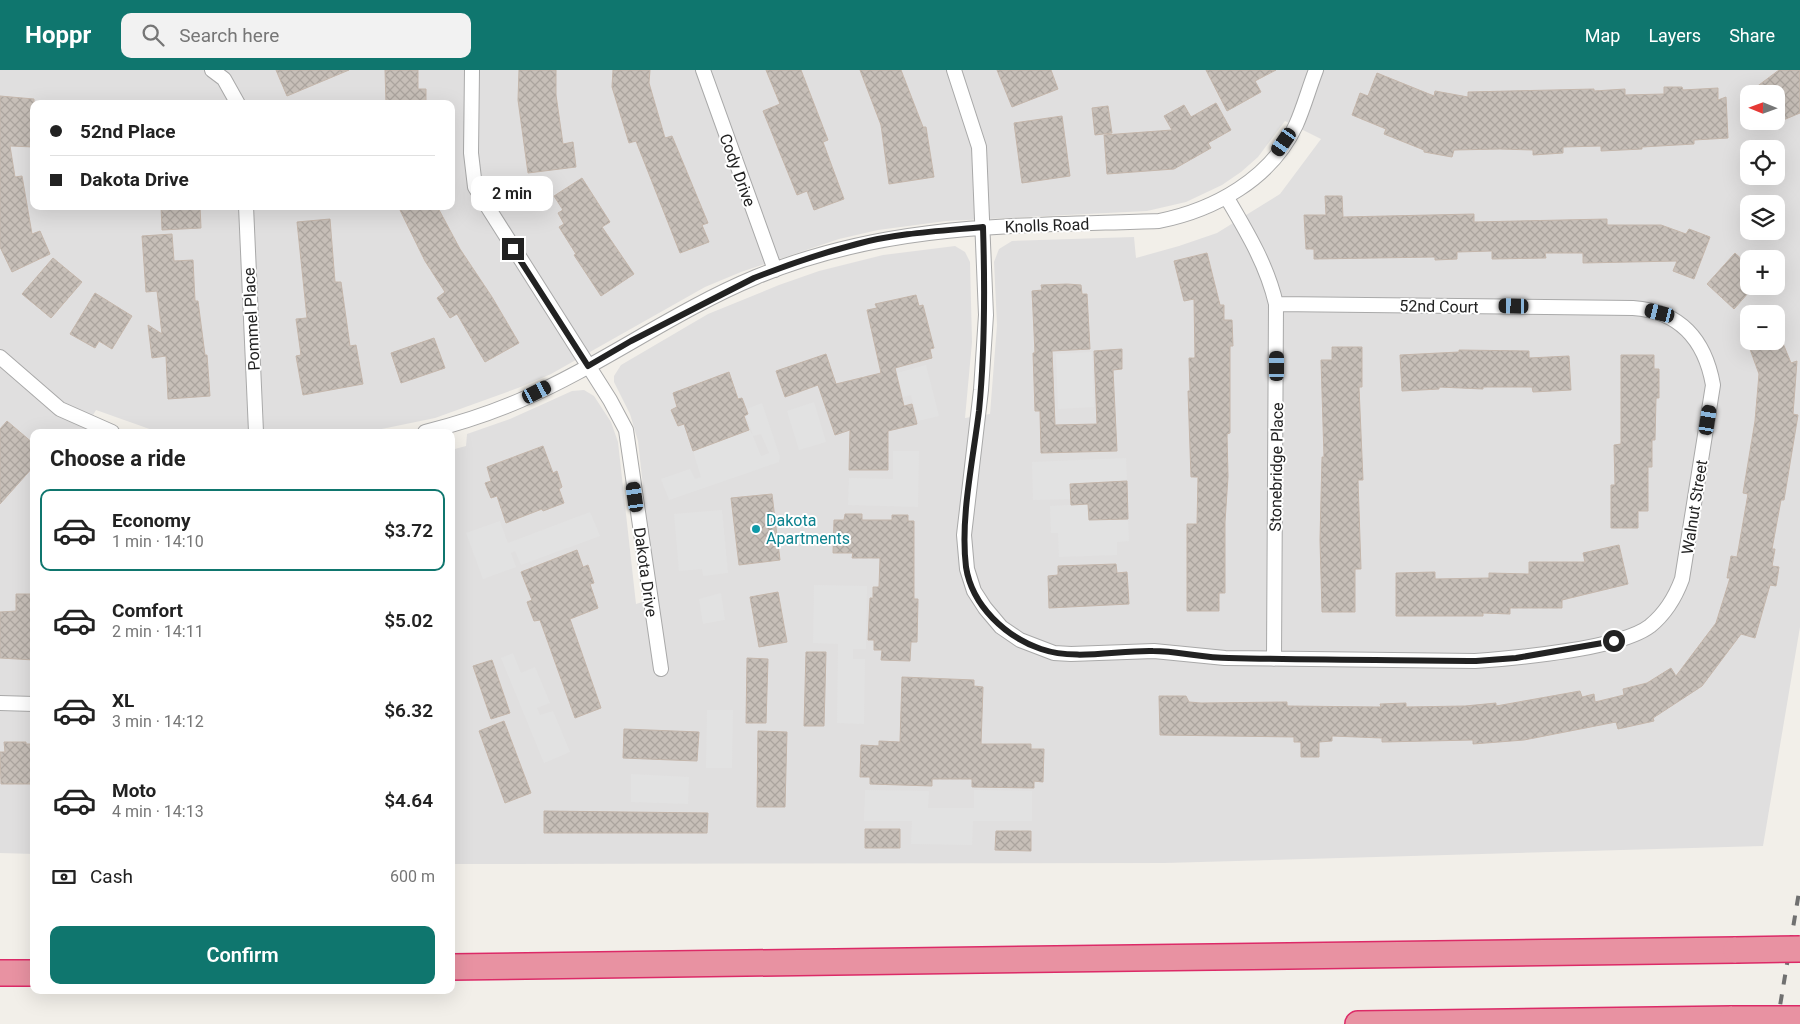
<!DOCTYPE html>
<html lang="en">
<head>
<meta charset="utf-8">
<style>
	:root { --surface:#fff; --page:#f2f2f2; --text:#222; --muted:#767676; --line:#e0e0e0; --accent:#0f766e }
	body { margin:0; font-family:Roboto,sans-serif; background:var(--page); color:var(--text); height:100vh; display:flex; flex-direction:column; font-size:19px; white-space:nowrap }
	* { box-sizing:border-box; margin:0 }
	p { font-size:16px; color:var(--muted) }
	.icon { flex:none; width:28px; height:28px; fill:none; stroke:currentColor; stroke-width:2; stroke-linecap:round; stroke-linejoin:round }
	.map { position:relative; flex:1; overflow:hidden }
	.side { position:absolute; left:30px; top:359px; width:425px; height:565px; display:flex; flex-direction:column; background:var(--surface); border-radius:10px; box-shadow:0 5px 20px #0002 }
	.side>* { flex:none }
	.banner { position:absolute; left:30px; top:30px; width:425px; height:110px; border-radius:10px; box-shadow:0 5px 20px #0002; display:grid; align-content:center; height:110px; padding:0 20px; background:var(--surface) }
	.needle { width:32px; rotate:271deg }
	.controls { position:absolute; left:1740px; top:15px; display:grid; gap:10px }
	.controls a { display:grid; place-items:center; width:45px; height:45px; border-radius:10px; background:var(--surface); box-shadow:0 5px 20px #0002; font-size:25px }
	.end { position:absolute; width:22px; height:22px; margin:-11px; border:6px solid #222; background:#fff; box-shadow:0 0 0 2px #fff }
	.from { border-radius:50% }
	.bubble { position:absolute; height:35px; border-radius:10px; background:var(--surface); box-shadow:0 5px 20px #0002; font-size:16px; font-weight:600; line-height:35px; text-align:center }
	.car { position:absolute; width:15px; height:30px; margin:-15px -8px; border-radius:6px; box-shadow:0 0 4px 1px #0007; background:linear-gradient(#222 24%,#8ab4d8 0 40%,#222 0 76%,#8ab4d8 0 86%,#222 0) }
	.banner b { display:flex; align-items:center; gap:18px; height:48px; font-size:19px }
	.banner b+b { border-top:1px solid var(--line) }
	.banner i { width:12px; height:12px; background:var(--text) }
	ul { padding:0; list-style:none }
	li { display:flex; align-items:center; gap:15px; height:82px; margin:0 10px 8px; padding:0 10px; border:2px solid transparent; border-radius:10px }
	li div { flex:1 }
	li b { display:block; font-size:19px }
	li em { font-style:normal; font-weight:600 }
	li.selected { border-color:var(--accent) }
	li>.icon { width:45px; height:45px; stroke-width:1.5 }
	h2 { padding:0 20px; font-size:22px; line-height:60px }
	.pay { display:flex; align-items:center; gap:12px; height:55px; padding:0 20px; font-size:19px }
	.pay p { margin-inline-start:auto }
	.primary-button { display:flex; gap:10px; margin-top:auto; padding:10px 20px }
	.primary-button a { flex:1; height:58px; border-radius:10px; background:var(--accent); color:#fff; font-size:20px; font-weight:600; line-height:58px; text-align:center }
	header { display:flex; align-items:center; gap:30px; box-sizing:border-box; height:70px; padding:0 25px; background:var(--accent); color:#fff }
	header strong { font-size:24px }
	nav { display:flex; gap:28px; margin-inline-start:auto; font-size:18px }
	.search { width:350px; height:45px; background:var(--page); display:flex; align-items:center; gap:12px; box-sizing:border-box; padding:0 18px; border-radius:10px; color:var(--muted); font-size:19px }
	.map>svg:first-child { display:block }
</style>
</head>
<body>
<header>
<strong>Hoppr</strong>
<div class="search"><svg class="icon" aria-label="search" viewBox="0 0 24 24"><circle cx="10" cy="10" r="6"/><path d="M15 15l6 6"/></svg>Search here</div>
<nav><a>Map</a><a>Layers</a><a>Share</a></nav>
</header>
<div class="map">
<svg width="1800" height="954" viewBox="0 0 1800 954">
	<defs>
		<pattern id="building-cross-hatch" width="8" height="8" patternUnits="userSpaceOnUse" patternTransform="scale(1.25)"><rect width="8" height="8" fill="#c7bfb8"/><path d="M0 0l8 8M0 8l8-8" fill="none" stroke="#aba49e"/></pattern>
	</defs>
	<rect width="100%" height="100%" fill="#f2efe9"/>
	<path fill="#e0dfdf" fill-rule="evenodd" d="M0 0H1800V557L1763 776 1165 793 451 794V380L466 376 467 364 510 349 572 321 584 320 594 326 611 352 618 372 636 534 649 530 653 508 638 371 630 344 614 312V306L621 295 708 244 779 215 819 201 883 185 955 176 965 182 970 192 972 272 965 348 990 344 997 255 994 192 999 179 1012 171 1134 167 1136 188 1179 176 1217 163 1280 124 1321 69 1285 51 1258 87 1241 102 1222 115 1186 132 1147 141 946 151 878 160 839 169 741 202 705 217 551 304 518 318 435 348 367 362H158L96 340 83 362H34V784L0 783ZM1749 24H1776V51H1749ZM34 34H451V136H34ZM1749 79H1776V106H1749ZM1749 134H1776V161H1749ZM1749 189H1776V216H1749ZM1749 244H1776V271H1749Z"/>
	<path fill="#e2e2e2" fill-rule="evenodd" d="M1092 282 1094 337 1058 339 1056 284Z
		M926 295 939 346 918 351 911 325 903 327 897 303Z
		M814 332 826 372 799 380 787 341Z
		M762 333 780 387 779 392 669 430 661 409 690 399 695 409 701 407 693 381 749 360 753 365 744 340ZM761 364 769 383 761 386 753 366Z
		M893 381H919L918 437 848 435 849 408 893 409Z
		M1126 388 1127 411 1070 414 1071 429 1033 430 1032 392Z
		M1088 434 1089 450 1128 449 1129 471 1117 472V485L1059 487 1058 463H1051L1050 436Z
		M722 440 728 503 703 506 702 499 679 501 674 444Z
		M590 442 600 466 521 495 515 481 511 483 516 497 483 509 466 463 500 451 508 473Z
		M814 515 867 516 866 579H853V589H865L864 654 837 653 838 574 813 573Z
		M721 523 725 550 703 554 699 529Z
		M513 583 521 603 535 597 550 633 537 638 540 645 553 641 570 682 544 693 501 588Z
		M707 640H733L732 698H706Z
		M631 704 689 707 688 734 631 732Z
		M865 720 929 721 928 738H974V720L1032 721V751H973L972 775 911 774 912 751H864Z"/>
	<path fill="url(#building-cross-hatch)" stroke="#c4b6ab" d="M276 0H349L287 26Z
		M385 0H418V19H426V34H386Z
		M519 0H556V25L563 74 573 72 576 97 528 103 518 30Z
		M613 0H650L649 13 665 68 672 66 708 153 702 155 709 172 680 183 636 71 629 73 612 17Z
		M766 0H801L828 70 823 72 844 129 814 140 807 121 797 125 763 41 780 34Z
		M860 0H901L923 57H926L934 107 889 114 881 55Z
		M997 0H1051L1058 19 1012 37Z
		M1206 0H1276L1255 11 1261 22 1227 41Z
		M1779 0H1800V43L1776 53V24H1747Z
		M1377 3 1434 26 1435 21 1468 27V22L1594 19V21L1625 19V25L1664 24V17H1682L1683 20 1718 18V30L1726 27 1728 68 1694 70V74L1642 77V79L1601 81V76L1563 77V83L1533 85V80L1500 79 1454 80 1452 87 1424 82V80L1384 64 1386 59 1352 45 1360 23 1368 26Z
		M0 26 34 29V77L10 76 15 107 22 106 32 164 40 161 50 184 12 202 0 177Z
		M1216 33 1231 60 1208 73 1211 78 1174 99 1107 104 1104 65 1172 60 1164 46 1184 35 1191 47Z
		M1108 36 1112 63 1095 65 1092 38Z
		M1062 46 1070 106 1022 113 1014 53Z
		M582 108 610 152 602 157 634 204 601 226 574 185 576 184 559 157 564 154 558 143 563 140 554 126Z
		M1325 126H1342L1343 147 1474 144V152L1607 149V155H1661L1686 164 1689 159 1710 167 1694 209 1673 201 1677 191 1583 193V183H1545L1546 188 1492 189V181L1457 182V189L1435 190V187L1314 189V179H1306L1304 145H1326Z
		M161 136H200L201 158 162 160Z
		M398 136H437L460 179 492 227 519 273 485 292 457 244 450 248 437 228 445 222 425 191Z
		M330 149 335 212H341L350 276 356 275 363 314 303 325 296 286 301 285 296 249 307 248 297 152Z
		M172 164 174 191 193 190 195 231H198L205 285H207L210 326 168 329 166 286 152 288 148 255 162 264 157 221 146 222 142 166Z
		M1207 183 1220 235H1224V250H1232L1233 276H1230V363L1227 364 1228 407 1225 452V523H1219V541H1187V454H1197L1198 407H1191L1188 321H1190L1189 288H1195L1194 229 1184 231 1174 191Z
		M1735 183 1749 196V222L1734 239 1707 214Z
		M53 188 82 212 51 248 22 224Z
		M1067 214 1081 215 1082 224H1087L1090 279 1052 281 1055 355 1097 354 1094 281 1122 279V299L1113 300 1117 381 1041 383 1040 341H1035L1033 283H1035L1032 221 1042 220 1041 215Z
		M95 223 132 246 112 279 99 271 95 278 70 264Z
		M916 225 919 236 923 235 934 278 930 279 932 288 895 298 904 336 912 334 917 354 888 361V400H849L850 360 835 365 818 315 785 327 776 301 826 284 836 314 881 303 867 240 877 238 875 234Z
		M434 268 445 298 401 313 391 283Z
		M1747 271H1782L1791 293 1797 291 1793 344 1798 345 1784 430H1781L1772 479H1775L1772 496 1779 497 1776 516 1770 515 1755 568 1741 564 1702 616 1653 648 1654 651 1618 659 1616 652 1524 670 1473 674V670L1382 672V668L1332 666V671L1319 672V687H1301V672H1294V667L1160 665 1159 626H1186L1189 632 1201 633 1287 632V636L1381 637 1380 634 1406 633V637L1465 636 1496 633V636L1580 621 1582 627 1594 624 1595 632 1624 625 1623 619 1647 613 1671 598 1676 606 1716 553 1730 508H1727L1731 486 1737 487 1748 424 1743 423 1755 351 1759 304Z
		M1332 277H1362V317H1359L1363 410H1358L1361 499H1355V542H1322L1320 470 1322 387H1324L1321 290H1332Z
		M1459 280 1529 281V288L1569 286 1571 320 1533 322 1532 317H1483V319L1439 317V319L1402 321 1400 285 1459 282Z
		M1621 285H1654V299H1659V328H1656L1655 370H1652V397H1648V441H1638V458H1611V415H1615L1614 375 1621 374Z
		M729 302 738 329 742 328 748 344 744 346 749 360 693 381 684 354 678 356 671 340 677 337 673 323Z
		M7 351 34 374V396L0 434V359Z
		M543 376 553 403 557 401 562 417 559 419 564 433 543 441 542 439 506 453 497 426 491 428 485 413 491 411 487 397Z
		M1127 411 1128 449 1089 450 1088 434 1071 435 1070 414Z
		M772 424 780 490 739 495 731 428Z
		M845 444H862V450H892V445H908V451H914V529H918L917 572H911L910 591 881 590 882 580H874V570H868L870 528H873V517H879L880 488H852L853 483H833L834 450H844Z
		M1619 475 1628 514 1562 530V538H1510V544L1483 543V546H1396V503L1435 502V509L1489 508V503L1529 504V492H1585L1583 483Z
		M577 480 583 497 588 495 594 513 590 514 598 538 570 549 601 638 575 648 540 550 534 551 527 532 532 530 521 502Z
		M1116 494 1117 503 1127 502 1129 534 1049 538 1048 506 1058 505V496Z
		M778 522 787 572 759 577 750 527Z
		M16 524H34V590L0 588V542L16 541Z
		M806 582H826L824 656H804Z
		M747 588 768 589 766 653H746Z
		M492 590 510 643 491 649 473 596Z
		M902 607 974 610V616L983 617 981 674H1031V679H1044L1043 712 1034 711V718L972 717V709H932V716L870 714V707H860L861 675 879 676V671L900 672Z
		M504 651 531 723 505 733 479 661Z
		M624 659 699 662 697 691 623 688Z
		M758 661 787 662 785 737H757Z
		M4 672H26V674H34V714H1L0 682H5Z
		M544 741 708 743 707 763H544Z
		M865 759H900V778H865Z
		M996 761H1031V781L995 780Z"/>
	<g fill="none" stroke-linecap="round" stroke-linejoin="round">
		<defs>
			<path id="minor" d="M212 0 224 9 238 34
				M472 0 471 83 475 117 610 330 626 360 661 599
				M703 0 775 200
				M954 0 979 77 986 245 981 320 964 465 967 499 974 521 985 538 1001 557 1020 570 1054 583 1071 584 1154 581 1225 588 1475 591C1516 588 1620 579 1650 556 1666 543 1675 528 1682 509L1713 315C1705 270 1680 241 1633 238L1276 234
				M1227 128C1247 162 1267 195 1276 234L1274 589
				M246 136 256 362
				M0 287 60 339 112 362
				M425 362C457 354 491 343 521 330 602 295 674 241 756 207 888 152 1018 156 1159 151 1214 140 1271 109 1296 55 1304 37 1309 18 1316 0
				M0 633 34 634"/>
			<path id="motorway" d="M451 897 1736 880
				M0 903H34
				M1358 954 1732 949"/>
		</defs>
		<use href="#minor" stroke="#a9a9a9" stroke-width="16"/>
		<use href="#motorway" stroke="#dc2a67" stroke-width="28"/>
		<use href="#minor" stroke="#fff" stroke-width="14"/>
		<use href="#motorway" stroke="#e892a2" stroke-width="25"/>
		<path stroke="#707070" stroke-width="4" stroke-dasharray="10 10" stroke-linecap="butt" d="M1777 954 1800 816"/>
		<defs>
			<path id="motorway-bridge" d="M1736 880 1800 879
				M1732 949H1800"/>
		</defs>
		<use href="#motorway-bridge" stroke="#dc2a67" stroke-width="28" stroke-linecap="butt"/>
		<use href="#motorway-bridge" stroke="#e892a2" stroke-width="25"/>
	</g>
	<g fill="none" stroke-linecap="round" stroke-linejoin="round">
		<path stroke="#222" stroke-width="6" d="M513 179 588 296 631 271 754 208C787 195 822 183 857 174 897 163 941 161 983 157 985 219 985 279 979 341 973 390 960 448 966 497 972 536 1006 567 1041 579 1076 591 1117 580 1153 581 1178 581 1203 588 1229 588 1311 590 1393 590 1476 591L1516 588 1614 571"/>
	</g>
	<circle fill="#0f9aa8" stroke="#fff" stroke-width="2" cx="756" cy="459" r="5"/>
	<g text-anchor="middle" stroke-width="4" stroke-linejoin="round" paint-order="stroke">
		<g font-size="16" fill="#222" stroke="#fff">
			<text transform="translate(738 100) rotate(70)" y="6">Cody Drive</text>
			<text transform="translate(1047 155) rotate(-2)" y="6">Knolls Road</text>
			<text transform="translate(1439 236) rotate(1)" y="6">52nd Court</text>
			<text transform="translate(251 249) rotate(-93)" y="6">Pommel Place</text>
			<text transform="translate(1276 397) rotate(-89)" y="6">Stonebridge Place</text>
			<text transform="translate(1694 437) rotate(-81)" y="6">Walnut Street</text>
			<text transform="translate(646 502) rotate(82)" y="6">Dakota Drive</text>
		</g>
		<g font-size="16" fill="#0d838f" stroke="#fff" text-anchor="start">
			<text x="766" y="456">Dakota<tspan x="766" dy="18">Apartments</tspan></text>
		</g>
	</g>
</svg>
<div class="controls">
<a><svg class="needle" viewBox="-14 -14 28 28"><path d="M0-13l5 13h-10z" fill="#e53935"/><path d="M0 13l5-13h-10z" fill="#767676"/></svg></a>
<a><svg class="icon" aria-label="locate" viewBox="0 0 24 24"><circle cx="12" cy="12" r="6"/><path d="M12 2v4M12 18v4M2 12h4M18 12h4"/></svg></a>
<a><svg class="icon" aria-label="layers" viewBox="0 0 24 24"><path d="M12 4l9 5-9 5-9-5zM3 14l9 5 9-5"/></svg></a>
<a>+</a>
<a>−</a>
</div>
<i class="end from" style="left:1614px;top:571px"></i>
<i class="end" style="left:513px;top:179px"></i>
<div class="bubble" style="left:471px;top:106px;width:82px">2 min</div>
<i class="car" style="left:1284px;top:72px;rotate:215deg"></i>
<i class="car" style="left:1514px;top:236px;rotate:271deg"></i>
<i class="car" style="left:1660px;top:243px;rotate:284deg"></i>
<i class="car" style="left:1277px;top:296px;rotate:0deg"></i>
<i class="car" style="left:537px;top:322px;rotate:63deg"></i>
<i class="car" style="left:1708px;top:350px;rotate:9deg"></i>
<i class="car" style="left:635px;top:427px;rotate:352deg"></i>
<div class="banner">
<b><i class="from"></i>52nd Place</b>
<b><i></i>Dakota Drive</b>
</div>
<section class="side">
<h2>Choose a ride</h2>
<ul>
<li class="selected"><svg class="icon" aria-label="car" viewBox="0 0 24 24"><path d="M5 17H2v-5l4-1 3-4h7l3 4 3 1v5h-3M9 17h6M6 11h13"/><circle cx="7" cy="17" r="2"/><circle cx="17" cy="17" r="2"/></svg><div><b>Economy</b><p>1 min · 14:10</p></div><em>$3.72</em></li>
<li><svg class="icon" aria-label="car" viewBox="0 0 24 24"><path d="M5 17H2v-5l4-1 3-4h7l3 4 3 1v5h-3M9 17h6M6 11h13"/><circle cx="7" cy="17" r="2"/><circle cx="17" cy="17" r="2"/></svg><div><b>Comfort</b><p>2 min · 14:11</p></div><em>$5.02</em></li>
<li><svg class="icon" aria-label="car" viewBox="0 0 24 24"><path d="M5 17H2v-5l4-1 3-4h7l3 4 3 1v5h-3M9 17h6M6 11h13"/><circle cx="7" cy="17" r="2"/><circle cx="17" cy="17" r="2"/></svg><div><b>XL</b><p>3 min · 14:12</p></div><em>$6.32</em></li>
<li><svg class="icon" aria-label="car" viewBox="0 0 24 24"><path d="M5 17H2v-5l4-1 3-4h7l3 4 3 1v5h-3M9 17h6M6 11h13"/><circle cx="7" cy="17" r="2"/><circle cx="17" cy="17" r="2"/></svg><div><b>Moto</b><p>4 min · 14:13</p></div><em>$4.64</em></li>
</ul>
<div class="pay"><svg class="icon" aria-label="cash" viewBox="0 0 24 24"><path d="M3 7h18v10H3z"/><circle cx="12" cy="12" r="2"/></svg>Cash<p>600 m</p></div>
<div class="primary-button"><a>Confirm</a></div>
</section>
</div>
</body>
</html>
